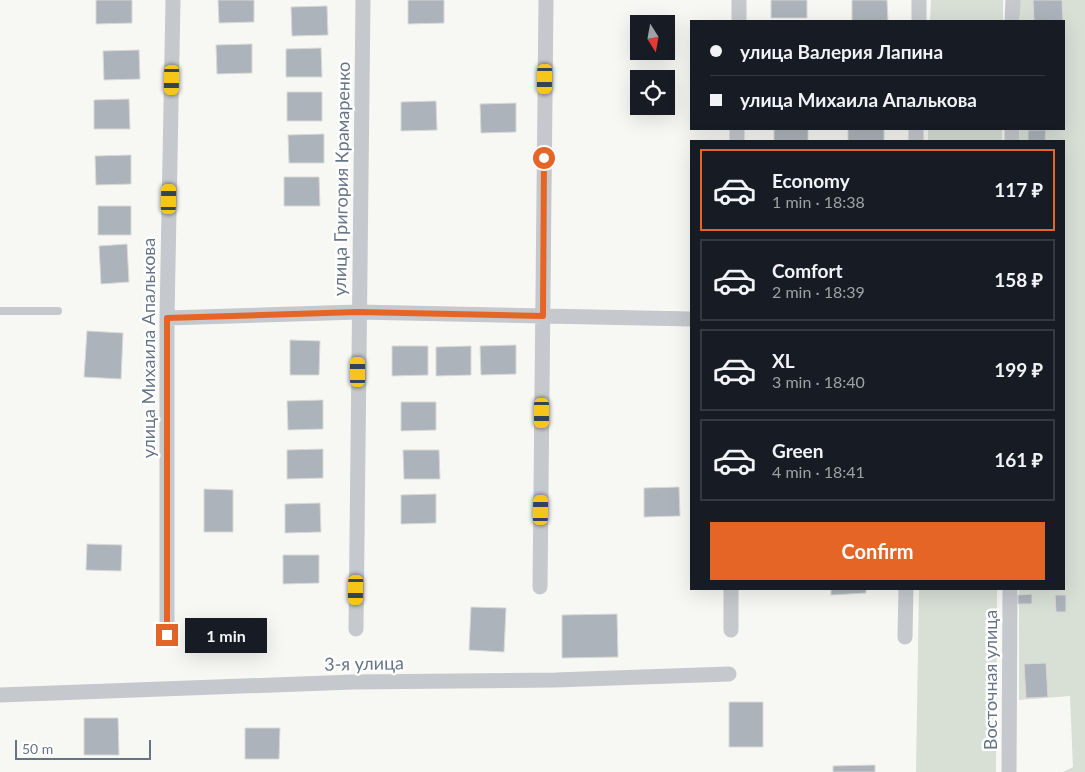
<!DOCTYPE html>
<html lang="en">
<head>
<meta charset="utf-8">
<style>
	:root { --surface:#171b24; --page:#20242c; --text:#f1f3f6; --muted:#9ea1a6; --line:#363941; --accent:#e56527 }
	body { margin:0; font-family:Lato,sans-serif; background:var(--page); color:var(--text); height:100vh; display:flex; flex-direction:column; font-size:19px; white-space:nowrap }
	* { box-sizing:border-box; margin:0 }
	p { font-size:16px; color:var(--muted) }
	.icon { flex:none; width:28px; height:28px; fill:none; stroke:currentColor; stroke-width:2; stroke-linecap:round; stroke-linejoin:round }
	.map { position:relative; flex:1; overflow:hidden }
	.panel { position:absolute; left:690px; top:140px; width:375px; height:450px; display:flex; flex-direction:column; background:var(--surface); border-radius:0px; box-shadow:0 5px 20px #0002 }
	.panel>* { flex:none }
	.banner { position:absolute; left:690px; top:20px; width:375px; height:110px; border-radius:0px; box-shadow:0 5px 20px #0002; display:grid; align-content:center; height:110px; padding:0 20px; background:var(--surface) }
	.needle { width:32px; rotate:169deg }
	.buttons { position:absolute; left:630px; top:15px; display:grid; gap:10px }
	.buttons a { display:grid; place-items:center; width:45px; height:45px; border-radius:0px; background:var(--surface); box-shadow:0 5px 20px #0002; font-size:25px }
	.scale { position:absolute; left:15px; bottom:12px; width:136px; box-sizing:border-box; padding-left:5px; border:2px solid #667586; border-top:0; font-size:14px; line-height:18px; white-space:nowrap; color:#667586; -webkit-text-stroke:4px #fff; paint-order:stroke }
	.end { position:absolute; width:22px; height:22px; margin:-11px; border:6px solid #e56527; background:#fff; box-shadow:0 0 0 2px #fff }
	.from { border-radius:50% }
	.bubble { position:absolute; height:35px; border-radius:0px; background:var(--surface); box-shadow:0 5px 20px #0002; font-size:16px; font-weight:700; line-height:35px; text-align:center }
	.car { position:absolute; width:15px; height:30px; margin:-15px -8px; border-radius:6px; box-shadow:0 0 4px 1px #0007; background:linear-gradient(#f5c518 24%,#345 0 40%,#f5c518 0 76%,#345 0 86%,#f5c518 0) }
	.banner b { display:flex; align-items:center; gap:18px; height:48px; font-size:19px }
	.banner b+b { border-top:1px solid var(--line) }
	.banner i { width:12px; height:12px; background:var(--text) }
	ul { padding:9px 0 0; list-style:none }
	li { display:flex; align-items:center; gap:15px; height:82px; margin:0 10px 8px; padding:0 10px; border:2px solid var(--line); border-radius:0px }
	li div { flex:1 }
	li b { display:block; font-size:19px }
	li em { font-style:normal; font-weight:700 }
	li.on { border-color:var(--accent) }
	li>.icon { width:45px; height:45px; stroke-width:1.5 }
	.action { display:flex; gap:10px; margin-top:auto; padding:10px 20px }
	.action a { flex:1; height:58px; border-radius:0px; background:var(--accent); color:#fff; font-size:20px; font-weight:700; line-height:58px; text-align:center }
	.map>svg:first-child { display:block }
</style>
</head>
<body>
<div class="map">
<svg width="1085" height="772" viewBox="0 0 1085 772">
	<rect width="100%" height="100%" fill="#f7f7f4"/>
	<path fill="#d8dfd5" d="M931 0H1003V21H930Z
		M1020 0H1085V772H1063L1073 767 1070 696 1019 700V589H1064V141H1020V129H1064V21H1020Z
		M928 129H1002V141H928Z
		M919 589H997L996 772H916Z"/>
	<path fill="#acb3ba" stroke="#d9d9d7" d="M96 0H132V23L96 24Z
		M218 0H254V22L219 23Z
		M408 0H444V23L408 24Z
		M771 0H807V18H771Z
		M852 0H887L888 21H852Z
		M1033 0H1062L1063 21H1034Z
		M327 6 328 35 292 36 291 7Z
		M252 44V73L217 74 216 45Z
		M321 48 322 77H286V49Z
		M139 50 140 79 104 80 103 51Z
		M287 92H322V121H287Z
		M129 99 130 129H94V100Z
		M436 101 437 130 401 131V102Z
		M516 103V132L481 133 480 104Z
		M774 129H808V141H774Z
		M848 129H884V141H848Z
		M1028 130H1046L1045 141H1028Z
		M324 134V163H289L288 135Z
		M131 155V184L96 185 95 156Z
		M284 177H319L320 206H284Z
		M98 206H131V235H98Z
		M127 244 129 282 101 284 99 246Z
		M87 331 123 333 121 379 84 377Z
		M290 340 320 341 319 375H290Z
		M516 345V374L481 375 480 346Z
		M392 346H428V375L392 376Z
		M471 346V375L436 376V347Z
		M323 400V429L288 430 287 401Z
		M401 402H436V430L401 431Z
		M323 449V478L287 479V450Z
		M403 450H439L440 479H404Z
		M679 487 680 516 644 517V488Z
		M204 489 233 490V532H204Z
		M436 494V523L401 524V495Z
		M320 503 321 532 285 533V504Z
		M87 544 122 545 121 571 86 570Z
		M283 555H319V583L283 584Z
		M831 589H866V593L831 595Z
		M1032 594V604H1018V595Z
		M1055 595H1066V612H1056Z
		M471 607 506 608 504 652 469 650Z
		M617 614 618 657 562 658V615Z
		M1046 663 1048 697 1026 698 1024 664Z
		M729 702H763V747H729Z
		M84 718H118L119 755H84Z
		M245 728H280L279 759H245Z
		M875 765V772H833V766Z"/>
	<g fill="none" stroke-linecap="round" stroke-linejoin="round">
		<path stroke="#c5c8cc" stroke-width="8" d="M0 311H58"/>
		<path stroke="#c5c8cc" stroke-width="15" d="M739 21V0
			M919 21V0
			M1012 21 1013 0
			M737 141V129
			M916 141V129
			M1012 141V129
			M167 318 358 312 691 319
			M540 587 546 0
			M356 629 363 0
			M731 630V589
			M167 635V318L173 0
			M905 637 906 589
			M0 695 353 682 555 680 729 674
			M1009 772 1010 589"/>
	</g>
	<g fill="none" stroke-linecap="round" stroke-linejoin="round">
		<path stroke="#e56527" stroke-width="6" d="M167 635V318L358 312 543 316 544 158"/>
	</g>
	<g text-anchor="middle" stroke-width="5" stroke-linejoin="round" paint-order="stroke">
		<g font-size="18" fill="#667586" stroke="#fff">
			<text transform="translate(342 179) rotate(-89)" y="6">улица Григория Крамаренко</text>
			<text transform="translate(149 348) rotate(-90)" y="6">улица Михаила Апалькова</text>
			<text transform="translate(364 664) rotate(-1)" y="6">3-я улица</text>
			<text transform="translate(991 680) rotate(-90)" y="6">Восточная улица</text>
		</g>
	</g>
</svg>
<div class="buttons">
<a><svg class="needle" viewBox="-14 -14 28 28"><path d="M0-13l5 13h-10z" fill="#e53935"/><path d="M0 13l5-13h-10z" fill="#9ea1a6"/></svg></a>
<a><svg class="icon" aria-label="locate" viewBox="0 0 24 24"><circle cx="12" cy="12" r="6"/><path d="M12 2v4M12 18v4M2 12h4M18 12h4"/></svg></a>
</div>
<div class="scale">50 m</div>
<i class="end from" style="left:544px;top:158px"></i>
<i class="end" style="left:167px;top:635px"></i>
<div class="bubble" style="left:185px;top:618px;width:82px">1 min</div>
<i class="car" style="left:545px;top:79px;rotate:181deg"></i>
<i class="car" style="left:172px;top:80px;rotate:181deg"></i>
<i class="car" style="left:169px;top:199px;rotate:1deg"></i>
<i class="car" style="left:358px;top:372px;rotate:0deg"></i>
<i class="car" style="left:542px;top:413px;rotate:180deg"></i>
<i class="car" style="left:541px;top:510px;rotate:1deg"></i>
<i class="car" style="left:356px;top:590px;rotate:181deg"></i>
<div class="banner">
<b><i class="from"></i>улица Валерия Лапина</b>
<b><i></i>улица Михаила Апалькова</b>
</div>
<section class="panel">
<ul>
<li class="on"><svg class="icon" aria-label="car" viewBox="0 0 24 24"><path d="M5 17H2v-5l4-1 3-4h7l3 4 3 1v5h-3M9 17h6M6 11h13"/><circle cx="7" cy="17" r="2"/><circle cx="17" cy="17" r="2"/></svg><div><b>Economy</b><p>1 min · 18:38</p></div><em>117 ₽</em></li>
<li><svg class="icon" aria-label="car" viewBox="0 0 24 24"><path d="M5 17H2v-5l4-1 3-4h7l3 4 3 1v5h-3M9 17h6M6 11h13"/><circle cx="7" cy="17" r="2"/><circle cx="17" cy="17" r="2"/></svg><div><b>Comfort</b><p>2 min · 18:39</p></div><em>158 ₽</em></li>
<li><svg class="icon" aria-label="car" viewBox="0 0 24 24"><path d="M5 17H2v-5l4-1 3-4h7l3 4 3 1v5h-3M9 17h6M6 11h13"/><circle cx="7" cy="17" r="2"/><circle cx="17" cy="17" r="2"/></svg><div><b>XL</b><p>3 min · 18:40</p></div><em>199 ₽</em></li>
<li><svg class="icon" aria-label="car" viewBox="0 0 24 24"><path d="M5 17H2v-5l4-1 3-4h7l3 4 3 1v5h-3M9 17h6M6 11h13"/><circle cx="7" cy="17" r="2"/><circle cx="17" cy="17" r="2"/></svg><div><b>Green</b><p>4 min · 18:41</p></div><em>161 ₽</em></li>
</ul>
<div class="action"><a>Confirm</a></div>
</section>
</div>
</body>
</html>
